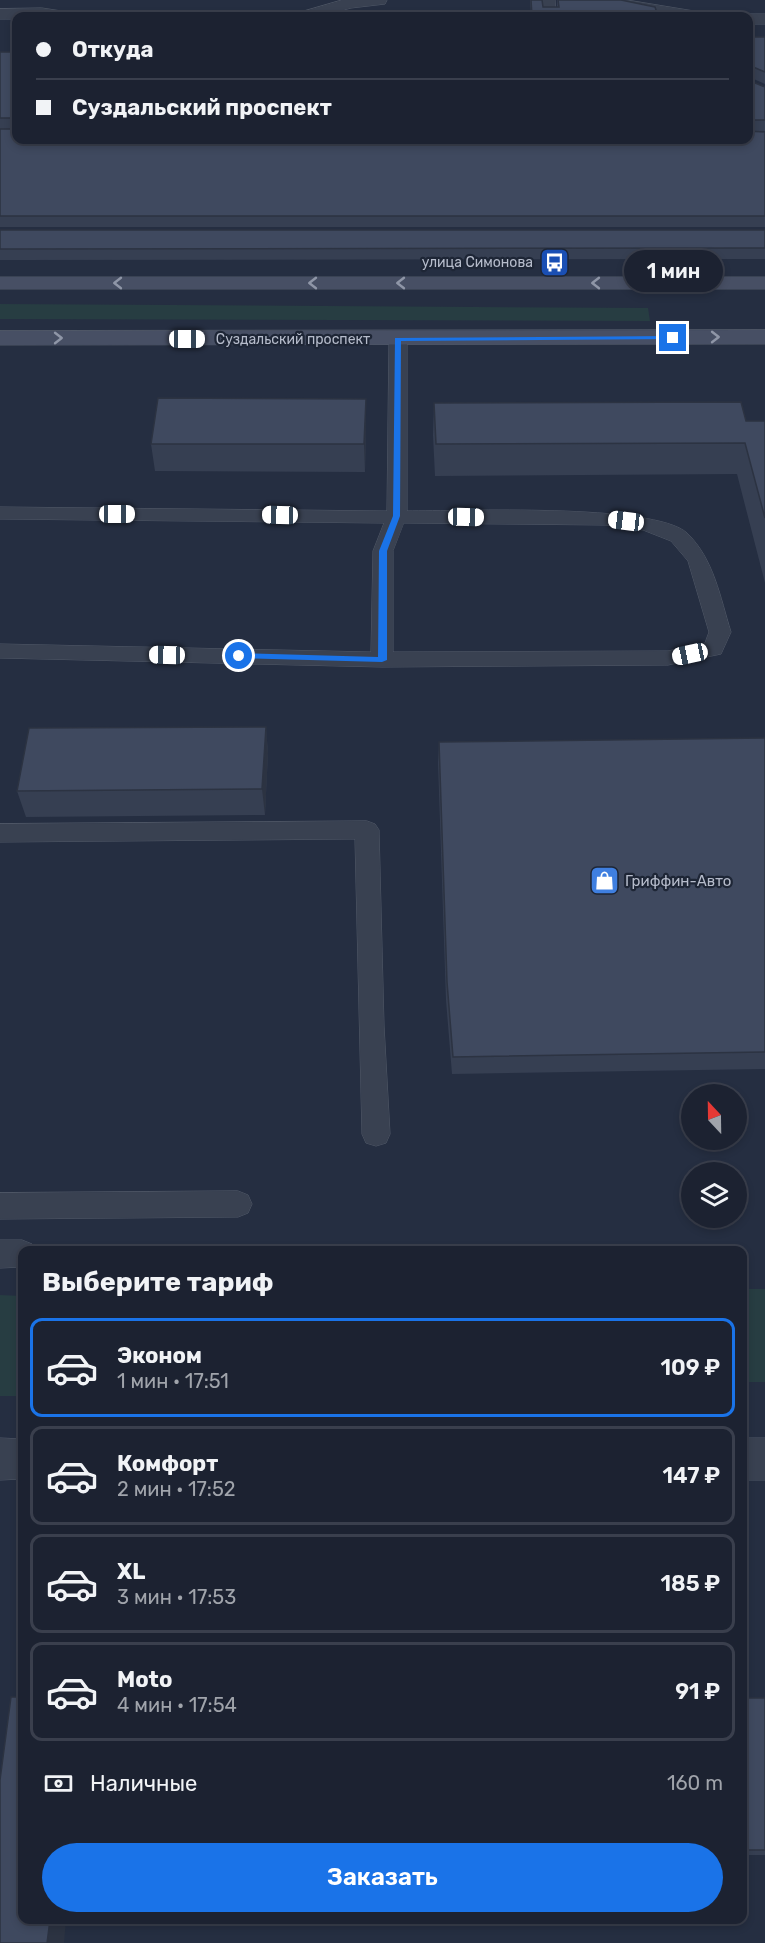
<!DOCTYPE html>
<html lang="ru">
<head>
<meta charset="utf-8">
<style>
	:root { --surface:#1c2231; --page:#292f3d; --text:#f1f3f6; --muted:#a0a4ab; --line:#3a3f4d; --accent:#1a73e8 }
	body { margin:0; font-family:Rubik,sans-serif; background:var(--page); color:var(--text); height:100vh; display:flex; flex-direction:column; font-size:22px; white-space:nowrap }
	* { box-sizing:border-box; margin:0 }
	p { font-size:20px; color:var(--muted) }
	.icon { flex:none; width:33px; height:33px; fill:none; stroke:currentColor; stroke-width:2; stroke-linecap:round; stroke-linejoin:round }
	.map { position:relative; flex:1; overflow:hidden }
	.drawer { position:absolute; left:18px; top:1246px; width:729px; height:678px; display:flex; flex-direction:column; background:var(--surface); border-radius:12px; box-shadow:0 3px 9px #0003,0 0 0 2px var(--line) }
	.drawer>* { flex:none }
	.guide { position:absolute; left:12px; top:12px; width:741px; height:132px; border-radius:12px; box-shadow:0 3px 9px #0003,0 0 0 2px var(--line); display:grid; align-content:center; height:132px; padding:0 24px; background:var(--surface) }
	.needle { width:39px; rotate:338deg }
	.buttons { position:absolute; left:681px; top:1084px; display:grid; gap:12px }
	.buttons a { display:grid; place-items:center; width:66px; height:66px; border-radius:50%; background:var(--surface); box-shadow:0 3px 9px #0003,0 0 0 2px var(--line); font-size:30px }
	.end { position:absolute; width:27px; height:27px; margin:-14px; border:8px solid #1a73e8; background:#fff; box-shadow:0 0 0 3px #fff }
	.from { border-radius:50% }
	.bubble { position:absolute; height:42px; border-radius:21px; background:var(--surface); box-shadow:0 3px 9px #0003,0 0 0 2px var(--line); font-size:20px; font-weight:600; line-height:42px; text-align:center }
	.car { position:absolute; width:18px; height:36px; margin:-18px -9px; border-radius:8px; box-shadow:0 0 4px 2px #0007; background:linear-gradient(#fff 24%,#345 0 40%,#fff 0 76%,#345 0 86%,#fff 0) }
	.guide b { display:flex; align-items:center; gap:21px; height:57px; font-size:22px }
	.guide b+b { border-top:2px solid var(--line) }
	.guide i { width:15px; height:15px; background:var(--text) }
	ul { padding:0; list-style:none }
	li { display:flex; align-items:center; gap:18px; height:99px; margin:0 12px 9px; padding:0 12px; border:3px solid var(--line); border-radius:12px }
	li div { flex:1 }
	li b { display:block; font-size:22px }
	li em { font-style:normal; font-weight:600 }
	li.on { border-color:var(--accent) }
	li>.icon { width:54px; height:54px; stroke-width:1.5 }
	h2 { padding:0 24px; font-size:27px; line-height:72px }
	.pay { display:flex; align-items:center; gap:15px; height:66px; padding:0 24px; font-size:22px }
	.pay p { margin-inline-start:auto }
	.cta { display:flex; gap:12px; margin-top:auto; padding:12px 24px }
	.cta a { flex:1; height:69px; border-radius:36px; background:var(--accent); color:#fff; font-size:24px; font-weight:600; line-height:69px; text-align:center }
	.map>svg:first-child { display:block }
</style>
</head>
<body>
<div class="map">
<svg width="765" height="1943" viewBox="0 0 765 1943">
	<rect width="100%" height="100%" fill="#252e41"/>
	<path fill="#273d42" d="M0 304 648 308 650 321 0 319Z
		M742 1289H765V1382H743Z
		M0 1295 22 1296V1396H0Z"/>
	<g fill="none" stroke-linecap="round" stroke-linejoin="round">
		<defs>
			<path id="service" d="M541 0H555L556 16H544Z
				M398 334 404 335 407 339V511C459 511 654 503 687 533 714 559 720 597 731 632L721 654 668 665 382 667 0 658V644L371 652 373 551 384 523 0 519V507L387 511 389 339 392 335ZM404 523 606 525 643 530 671 541 688 561 709 632 705 643 668 651 393 652V551Z
				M367 821 375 824 379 830 384 1026 390 1134 386 1143 376 1146 366 1143 362 1134 355 839 0 842V824Z
				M238 1191 248 1195 252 1204 248 1213 238 1217 0 1219V1193Z
				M0 1240H22L32 1244 35 1251H22V1267L0 1268Z"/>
			<path id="minor" d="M342 0H387L385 4 351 8 322 16H298L301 12Z
				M598 0H627L694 11 700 12 703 16C668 20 634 12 600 4Z
				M42 8 68 12 71 16H16V19H0V9Z
				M748 14H765V24H748V16H741Z
				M0 1438 22 1439V1479L0 1480Z
				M742 1438H765V1480H742Z"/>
			<path id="secondary" d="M0 277H765V289H0Z
				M765 330V344L0 345V331Z"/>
		</defs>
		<use href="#service" stroke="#515968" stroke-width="1"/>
		<use href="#minor" stroke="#515968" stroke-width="1"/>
		<use href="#secondary" stroke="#515968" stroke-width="1"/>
		<use href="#service" fill="#394151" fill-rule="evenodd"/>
		<use href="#minor" fill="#394151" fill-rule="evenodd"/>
		<use href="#secondary" fill="#474f64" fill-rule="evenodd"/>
	</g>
	<path fill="#363f52" d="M530 0H542L543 7H557V0H621L658 16H531Z
		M748 37H765V84L749 77Z
		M0 52H16V140L765 132V227H0Z
		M748 80 765 87V131H748Z
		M0 230H765V259L0 260Z
		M434 403 746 421H765V583L737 474 435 476 433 435Z
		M366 427 365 472 155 471 151 444Z
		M266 727 268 753 265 815 26 817 17 791Z
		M765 738V1069L452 1074 446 1000 438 762 439 742Z
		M742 1698H765V1855H742Z"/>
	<path fill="#2c3342" d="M751 66 748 77V68Z
		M366 399V427L365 472 364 444Z
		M266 727 268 753 265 815 262 789Z
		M50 1920H66L64 1943H47Z"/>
	<path fill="#3f495f" stroke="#2c3342" stroke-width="1.5" d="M531 0H542L543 7H559L558 0H621L655 7 658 16H532Z
		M748 37H765V72L751 66 748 68Z
		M0 52H16V140H748V131L765 132V216H0V129H15V118H0Z
		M748 80 765 87V120H750L748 123Z
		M0 230H765V248L0 249Z
		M158 398 366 399 364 444H151Z
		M741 402 746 421H765V518L745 443 436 444 434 403Z
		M266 727 262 789 17 791 29 728Z
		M765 738V1052L453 1057 447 982 439 742Z
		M11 1697H22V1920H50L47 1943H0V1780Z
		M742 1698H765V1850H742Z"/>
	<defs><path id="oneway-chevron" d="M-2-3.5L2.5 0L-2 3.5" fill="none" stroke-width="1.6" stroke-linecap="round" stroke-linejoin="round" transform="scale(1.5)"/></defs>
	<g stroke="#8f96a7">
		<use href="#oneway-chevron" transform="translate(118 283) rotate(-180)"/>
		<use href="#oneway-chevron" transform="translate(313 283) rotate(-180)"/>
		<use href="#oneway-chevron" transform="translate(401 283) rotate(180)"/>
		<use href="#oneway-chevron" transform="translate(596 283) rotate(180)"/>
		<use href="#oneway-chevron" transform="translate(715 337)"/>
		<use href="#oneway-chevron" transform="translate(58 338)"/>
	</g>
	<path fill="#1a73e8" d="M673 336 676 339 401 341 400 516 387 551V660L382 662 236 658 235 656 239 653 378 657 379 551 393 516 395 338Z"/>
	<defs>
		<symbol id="bus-square" viewBox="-11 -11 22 22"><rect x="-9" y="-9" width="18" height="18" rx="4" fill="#1a4fb4" stroke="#1e2636"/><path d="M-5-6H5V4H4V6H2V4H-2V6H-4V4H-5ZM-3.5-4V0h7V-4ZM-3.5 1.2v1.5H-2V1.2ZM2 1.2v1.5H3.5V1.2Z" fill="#fff"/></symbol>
		<symbol id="shop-square" viewBox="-11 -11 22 22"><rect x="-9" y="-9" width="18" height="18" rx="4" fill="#3f7fe0" stroke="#1e2636"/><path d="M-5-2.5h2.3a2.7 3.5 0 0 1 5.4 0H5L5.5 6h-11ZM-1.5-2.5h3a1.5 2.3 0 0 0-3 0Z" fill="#fff"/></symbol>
	</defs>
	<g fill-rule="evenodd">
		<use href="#bus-square" x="538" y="246" width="33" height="33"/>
		<use href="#shop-square" x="588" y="864" width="33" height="33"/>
	</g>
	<g text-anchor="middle" stroke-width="4.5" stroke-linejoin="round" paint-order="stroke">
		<g font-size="14" fill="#b6bccb" stroke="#1e2636" text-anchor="end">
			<text x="533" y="267">улица Симонова</text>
		</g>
		<g font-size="14" fill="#b6bccb" stroke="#1e2636">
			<text x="293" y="344">Суздальский проспект</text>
		</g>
		<g font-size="15" fill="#b6bccb" stroke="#1e2636" text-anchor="start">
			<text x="625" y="886">Гриффин-Авто</text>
		</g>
	</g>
</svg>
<div class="buttons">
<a><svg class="needle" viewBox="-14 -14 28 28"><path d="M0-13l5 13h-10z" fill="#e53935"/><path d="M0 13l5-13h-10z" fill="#a0a4ab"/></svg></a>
<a><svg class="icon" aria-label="layers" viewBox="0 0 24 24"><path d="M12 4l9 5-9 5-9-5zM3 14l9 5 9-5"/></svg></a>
</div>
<i class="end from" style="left:239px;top:656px"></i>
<i class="end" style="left:673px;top:338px"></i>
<div class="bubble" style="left:624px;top:250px;width:99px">1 мин</div>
<i class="car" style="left:187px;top:339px;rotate:90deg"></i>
<i class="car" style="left:117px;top:514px;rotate:90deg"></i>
<i class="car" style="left:280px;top:515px;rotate:271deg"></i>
<i class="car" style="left:466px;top:517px;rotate:91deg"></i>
<i class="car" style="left:626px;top:521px;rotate:277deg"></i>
<i class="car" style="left:690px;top:654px;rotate:258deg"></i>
<i class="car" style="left:167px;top:655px;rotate:271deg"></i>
<div class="guide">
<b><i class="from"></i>Откуда</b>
<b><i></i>Суздальский проспект</b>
</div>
<section class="drawer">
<h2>Выберите тариф</h2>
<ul>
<li class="on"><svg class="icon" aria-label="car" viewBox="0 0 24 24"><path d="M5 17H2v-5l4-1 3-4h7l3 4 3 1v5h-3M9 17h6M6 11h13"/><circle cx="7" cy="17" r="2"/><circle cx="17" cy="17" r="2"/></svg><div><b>Эконом</b><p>1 мин · 17:51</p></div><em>109 ₽</em></li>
<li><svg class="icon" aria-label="car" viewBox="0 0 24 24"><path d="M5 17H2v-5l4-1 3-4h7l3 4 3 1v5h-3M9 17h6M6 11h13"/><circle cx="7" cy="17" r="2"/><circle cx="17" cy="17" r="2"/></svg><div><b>Комфорт</b><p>2 мин · 17:52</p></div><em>147 ₽</em></li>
<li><svg class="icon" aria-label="car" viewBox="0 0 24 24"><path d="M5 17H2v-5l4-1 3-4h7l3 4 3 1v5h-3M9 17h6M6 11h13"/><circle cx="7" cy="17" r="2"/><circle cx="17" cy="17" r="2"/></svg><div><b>XL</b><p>3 мин · 17:53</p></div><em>185 ₽</em></li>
<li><svg class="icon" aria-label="car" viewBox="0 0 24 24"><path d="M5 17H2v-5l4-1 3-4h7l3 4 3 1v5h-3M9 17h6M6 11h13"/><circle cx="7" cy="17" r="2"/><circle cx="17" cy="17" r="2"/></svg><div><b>Moto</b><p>4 мин · 17:54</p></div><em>91 ₽</em></li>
</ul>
<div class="pay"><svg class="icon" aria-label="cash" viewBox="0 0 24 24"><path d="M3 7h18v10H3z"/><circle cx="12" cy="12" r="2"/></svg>Наличные<p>160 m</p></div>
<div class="cta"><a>Заказать</a></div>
</section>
</div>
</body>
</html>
